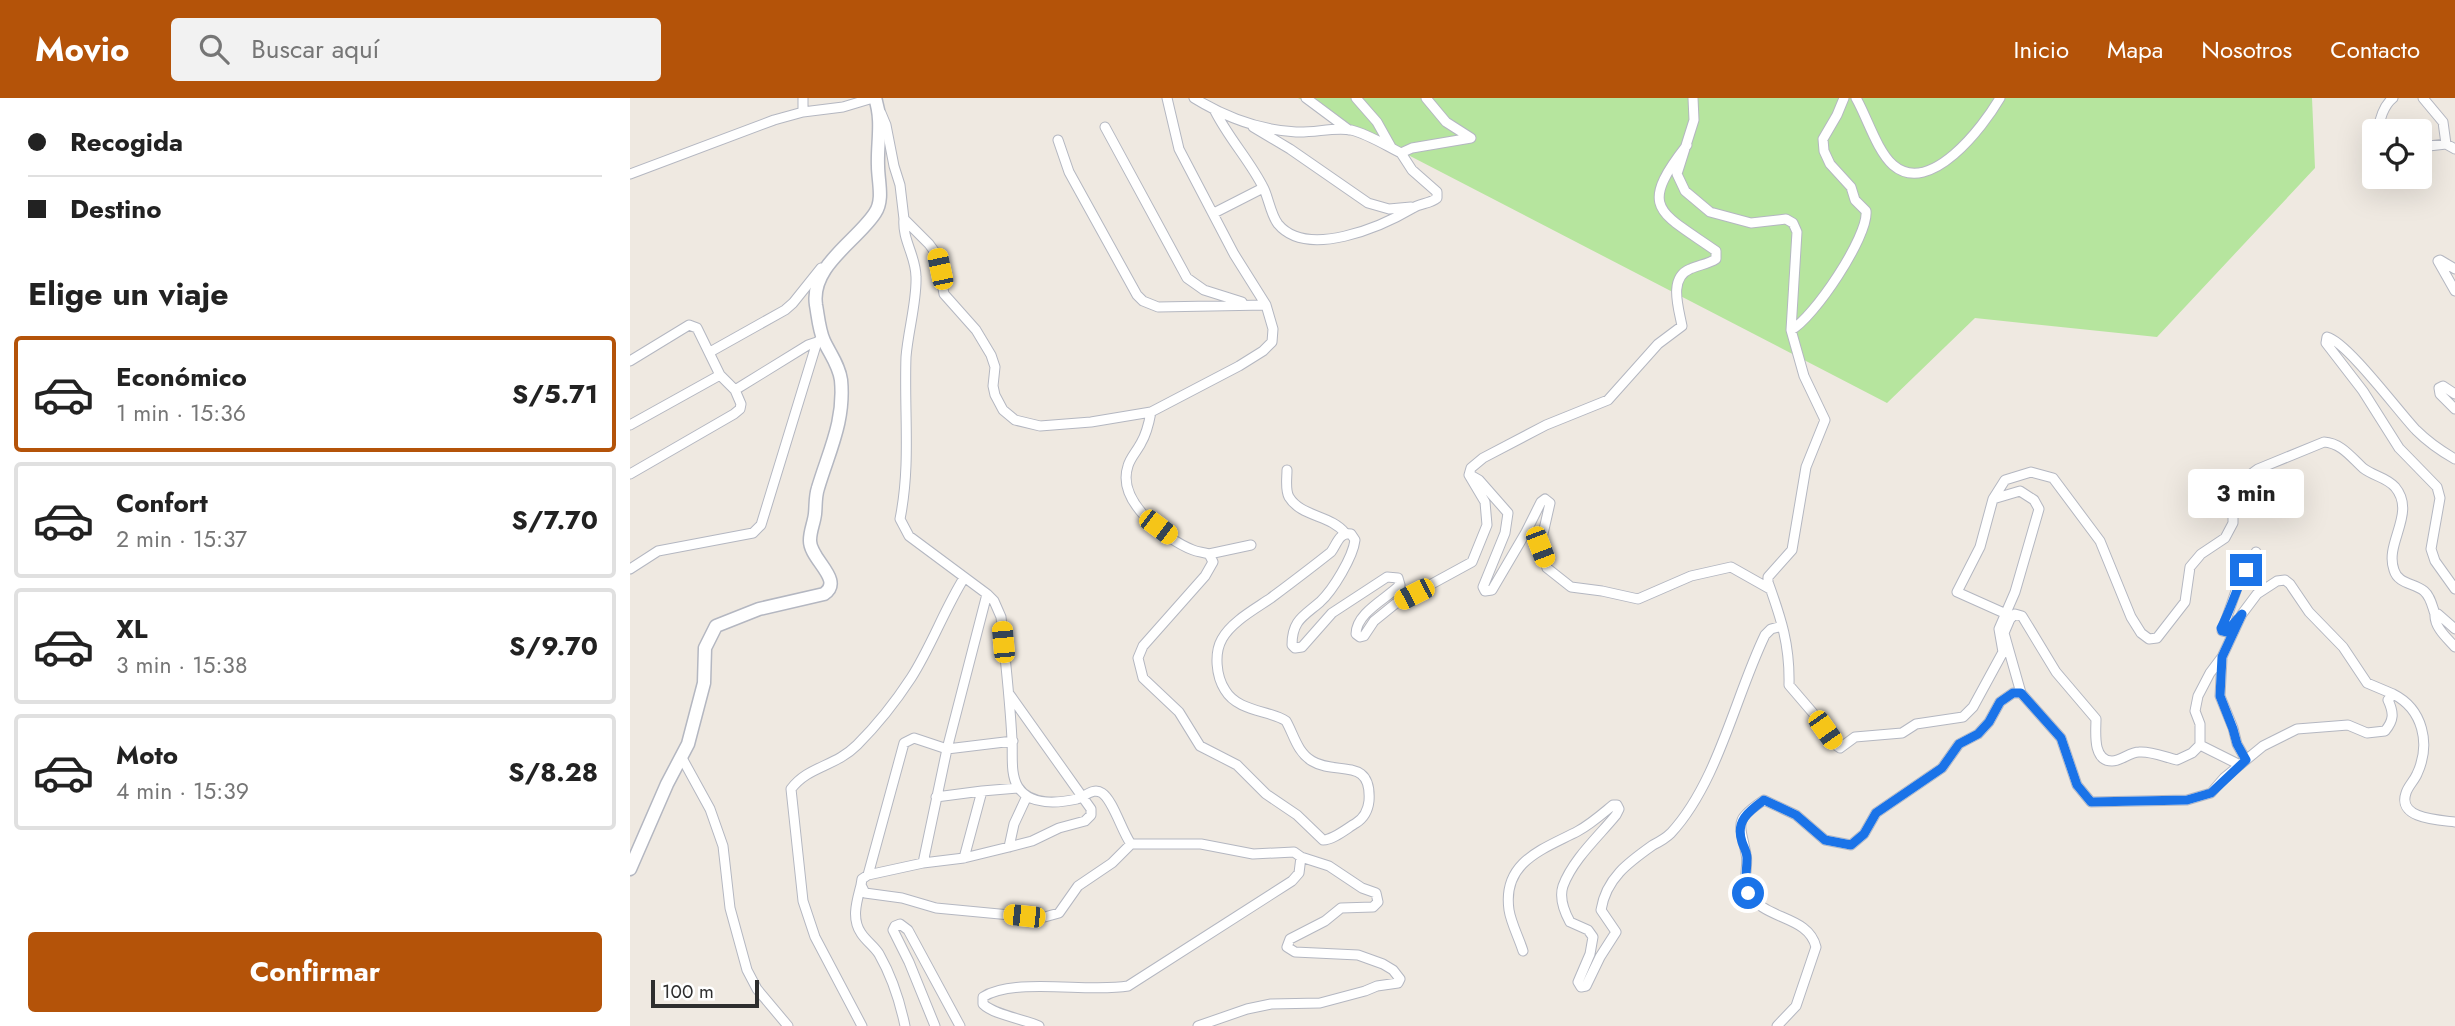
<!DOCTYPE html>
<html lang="es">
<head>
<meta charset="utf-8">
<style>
	:root { --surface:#fff; --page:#f2f2f2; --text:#222; --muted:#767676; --line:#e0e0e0; --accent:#b45309 }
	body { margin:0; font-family:Jost,sans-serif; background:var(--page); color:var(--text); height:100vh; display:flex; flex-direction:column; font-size:26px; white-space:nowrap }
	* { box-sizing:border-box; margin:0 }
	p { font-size:23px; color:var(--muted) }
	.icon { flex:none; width:38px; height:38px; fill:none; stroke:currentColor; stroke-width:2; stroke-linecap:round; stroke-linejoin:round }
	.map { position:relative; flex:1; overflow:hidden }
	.sheet { display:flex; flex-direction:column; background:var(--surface); width:630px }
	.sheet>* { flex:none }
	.hud { display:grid; align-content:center; height:154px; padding:0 28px; background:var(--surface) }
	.tools { position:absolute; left:1732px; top:21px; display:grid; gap:14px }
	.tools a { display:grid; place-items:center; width:70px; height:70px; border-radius:7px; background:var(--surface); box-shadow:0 7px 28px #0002; font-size:35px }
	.scale { position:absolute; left:21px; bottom:18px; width:108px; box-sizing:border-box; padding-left:7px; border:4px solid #2e2e2e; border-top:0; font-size:19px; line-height:24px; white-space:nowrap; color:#2e2e2e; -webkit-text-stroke:5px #fff; paint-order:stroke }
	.end { position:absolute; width:32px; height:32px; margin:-16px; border:9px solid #1a73e8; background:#fff; box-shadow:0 0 0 4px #fff }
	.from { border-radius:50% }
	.bubble { position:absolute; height:49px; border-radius:7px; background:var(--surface); box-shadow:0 7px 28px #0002; font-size:23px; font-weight:700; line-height:49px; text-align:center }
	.car { position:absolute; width:21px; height:42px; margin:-21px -10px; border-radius:9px; box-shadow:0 0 5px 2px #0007; background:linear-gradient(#f5c518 24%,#345 0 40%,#f5c518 0 76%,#345 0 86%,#f5c518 0) }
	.hud b { display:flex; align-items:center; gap:24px; height:66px; font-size:26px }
	.hud b+b { border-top:2px solid var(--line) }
	.hud i { width:18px; height:18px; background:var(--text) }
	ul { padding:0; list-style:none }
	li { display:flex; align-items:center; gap:21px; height:116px; margin:0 14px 10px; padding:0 14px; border:4px solid var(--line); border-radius:7px }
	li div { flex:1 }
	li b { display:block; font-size:26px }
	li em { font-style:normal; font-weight:700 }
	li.selected { border-color:var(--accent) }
	li>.icon { width:63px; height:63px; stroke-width:1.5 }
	h2 { padding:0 28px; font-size:32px; line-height:84px }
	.primary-button { display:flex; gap:14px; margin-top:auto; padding:14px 28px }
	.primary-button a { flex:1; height:80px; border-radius:7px; background:var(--accent); color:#fff; font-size:28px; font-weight:700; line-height:80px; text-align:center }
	header { display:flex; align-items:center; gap:42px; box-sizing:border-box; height:98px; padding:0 35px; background:var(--accent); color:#fff }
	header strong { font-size:33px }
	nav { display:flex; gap:38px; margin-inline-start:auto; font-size:24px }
	.search { width:490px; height:63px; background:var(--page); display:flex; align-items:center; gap:18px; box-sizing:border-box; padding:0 24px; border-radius:7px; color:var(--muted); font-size:26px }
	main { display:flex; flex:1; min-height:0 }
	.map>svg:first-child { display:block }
</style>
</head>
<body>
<header>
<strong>Movio</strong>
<div class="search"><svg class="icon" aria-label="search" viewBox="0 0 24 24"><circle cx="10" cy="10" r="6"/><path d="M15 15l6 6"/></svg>Buscar aquí</div>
<nav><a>Inicio</a><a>Mapa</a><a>Nosotros</a><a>Contacto</a></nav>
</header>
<main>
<section class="sheet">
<div class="hud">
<b><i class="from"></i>Recogida</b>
<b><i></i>Destino</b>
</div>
<h2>Elige un viaje</h2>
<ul>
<li class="selected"><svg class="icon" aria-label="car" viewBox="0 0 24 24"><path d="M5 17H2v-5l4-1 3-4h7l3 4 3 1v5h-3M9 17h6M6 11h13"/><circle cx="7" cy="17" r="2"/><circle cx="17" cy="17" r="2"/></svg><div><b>Económico</b><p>1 min · 15:36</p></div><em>S/5.71</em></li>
<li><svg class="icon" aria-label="car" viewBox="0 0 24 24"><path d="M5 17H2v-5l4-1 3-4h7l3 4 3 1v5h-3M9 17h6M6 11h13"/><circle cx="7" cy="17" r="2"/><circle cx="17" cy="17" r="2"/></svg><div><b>Confort</b><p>2 min · 15:37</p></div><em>S/7.70</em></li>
<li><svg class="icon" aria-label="car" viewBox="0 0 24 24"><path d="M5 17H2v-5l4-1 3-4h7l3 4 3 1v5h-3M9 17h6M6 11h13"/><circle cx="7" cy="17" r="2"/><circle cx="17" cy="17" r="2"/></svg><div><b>XL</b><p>3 min · 15:38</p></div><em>S/9.70</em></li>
<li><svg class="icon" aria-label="car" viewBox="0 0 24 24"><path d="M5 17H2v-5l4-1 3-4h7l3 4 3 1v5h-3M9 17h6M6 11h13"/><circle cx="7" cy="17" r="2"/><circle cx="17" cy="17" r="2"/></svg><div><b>Moto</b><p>4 min · 15:39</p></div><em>S/8.28</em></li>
</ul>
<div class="primary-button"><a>Confirmar</a></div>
</section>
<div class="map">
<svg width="1825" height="928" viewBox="0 0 1825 928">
	<rect width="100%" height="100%" fill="#efe9e1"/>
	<path fill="#b6e59e" d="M668 0H1682L1685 70 1527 239 1345 220 1257 305Z"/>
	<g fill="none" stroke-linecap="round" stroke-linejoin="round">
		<defs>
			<path id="street" d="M173 0V14
				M564 0C595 19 628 32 666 34 684 35 704 29 721 32 738 36 755 47 771 55
				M676 0 719 32
				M726 0 747 24 761 49
				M1063 0 1064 22 1047 76 1055 93 1080 114 1121 125 1156 121 1163 125 1167 134 1161 232 1174 278 1195 322 1176 369 1162 452 1138 479V484C1151 520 1160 547 1159 587L1183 615 1207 648 1210 650 1225 639 1272 635 1286 626 1333 619 1343 609 1373 554 1369 531 1385 494 1409 411 1404 402 1390 393 1363 401 1350 449 1327 494 1374 515
				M1226 0C1237 19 1247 53 1263 67 1300 99 1353 29 1370 0
				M1793 0 1813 24 1816 46
				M585 13C599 41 621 64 634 91 639 102 641 117 648 126 677 161 751 129 783 110 790 105 800 106 807 100V94L782 72 771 55 782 50 841 40 816 24 796 0
				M251 15 256 27 264 68 270 87 274 121 299 146 307 157 314 196 346 232 361 257 365 269 363 288 365 297 373 312 385 322 410 328 461 324 521 314 609 268 633 253 642 244 643 231 636 207 604 156 549 51 537 0
				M475 29 557 180 574 192 612 204
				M623 29 660 51 738 105 759 111 781 109
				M1748 33C1749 22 1754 7 1763 0
				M428 42 439 74 507 197 513 203 528 209 636 207
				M1790 49 1816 46 1825 51
				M0 76 144 22 173 14 213 9 243 0
				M584 115 633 90
				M274 121C272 142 286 158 286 179 287 203 278 233 276 259 274 315 281 366 270 421L279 438 357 496 364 503 371 519C375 560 380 601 382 642 383 657 380 676 388 689 400 708 429 705 447 701 455 699 463 689 472 695 483 702 492 734 501 746H571L623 756 664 754 671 759 669 775 662 783 498 888C459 895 384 879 353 899V906C364 917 394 921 409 928
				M1825 171 1810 162 1808 163 1825 193
				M1161 232C1183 221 1239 138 1236 113L1225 102 1221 89 1200 66 1194 53 1193 41 1207 17 1214 0
				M80 254 155 212 163 205 191 170
				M0 263 59 227 67 230 90 277 105 292 111 306 110 311 104 316 0 376
				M105 292 178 247 187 244
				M1825 296 1813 288 1809 290 1810 296 1825 311
				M521 314C519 325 517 335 511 345 507 353 500 360 498 368 486 403 535 441 563 452 568 454 573 454 579 456L583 464 575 478 513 548 508 560 513 580 549 614 570 648 607 667 636 696 667 717 693 742C703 742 716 731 726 725 734 720 738 712 739 703 742 658 706 678 682 663 667 654 664 637 656 623 639 612 608 614 595 592 586 578 584 555 592 541 601 524 625 511 641 500 661 485 681 470 701 454 707 446 709 434 721 436L725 442C723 459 703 492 690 504 674 518 662 522 662 547L665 550 672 549 702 515 757 479 768 480 770 487C756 501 726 515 726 536L730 539 734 538 744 523 765 506 842 464 857 427 855 404 839 377 841 370 853 360 916 327 978 302 1028 246 1052 228C1049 211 1038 180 1060 171 1069 167 1078 166 1086 161V153C1029 113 1007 111 1057 47
				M0 327 90 277
				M1825 361C1811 353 1798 344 1786 332 1768 313 1717 244 1697 239L1696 245 1733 293 1769 350 1807 389 1810 400 1801 451 1805 463 1825 491
				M657 372C657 380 655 392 659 399 671 419 701 417 715 435
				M842 378 849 382 878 415 875 435 853 489 855 493 862 492 896 434 911 404 915 401 920 405 910 449 917 470 941 489 972 493 1008 501 1061 478 1101 469 1140 491
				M1363 401 1375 382 1401 374 1423 380 1470 443 1501 519 1511 535 1519 541 1527 540 1555 504 1560 469 1571 456 1595 440 1603 425V401L1617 379 1628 371 1694 344C1711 345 1721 359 1733 370 1743 378 1756 379 1765 389 1787 415 1754 445 1764 472 1768 486 1784 485 1794 493 1801 499 1802 508 1805 516
				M579 456 621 447
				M0 471 28 453 123 435 131 427 187 244 193 240
				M1607 522 1596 534 1592 533 1607 490 1626 454
				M1825 531 1808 516H1805C1804 529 1817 540 1825 549
				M1592 561 1590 598 1603 630 1607 646 1616 662
				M1763 596 1737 585 1713 549 1679 514 1660 486 1655 482 1647 483 1627 496 1612 516 1592 559 1580 575 1568 598 1565 613 1570 626V647L1562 655 1547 662C1534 659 1522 653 1509 654 1500 654 1491 663 1482 663 1462 663 1466 633 1466 621L1426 574 1392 518 1385 516 1380 521 1374 535 1391 595 1431 640 1447 687 1461 704 1557 702 1581 695 1594 680 1633 648 1667 631 1718 627 1737 635 1755 633C1764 622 1764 615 1758 602L1763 596C1793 611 1801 646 1787 676 1784 683 1778 688 1776 695 1767 721 1809 722 1825 724
				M380 597 461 711V717L455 723 429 730 402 743 379 749 334 760 293 765 238 777 232 781 231 787 235 795 272 800 306 810 411 820 429 815 448 788 482 765 501 746
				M1570 647 1610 667
				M52 660 80 711 93 748 100 810 117 872 127 891 158 928
				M306 699 352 693 388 690
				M379 749 384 726 397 698
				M334 760 352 693
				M293 765 317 651 357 496
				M238 777 274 645 284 640 317 651 383 643
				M231 787C227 803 221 820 231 835 236 843 244 848 249 856 261 877 270 904 275 928
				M893 853C889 840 881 825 879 812 872 763 914 751 948 733 961 726 972 716 983 707H987L989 711 986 717C969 738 943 761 933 788 929 800 934 813 940 824L958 832 963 839 960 856 948 884 951 889 956 888 970 859 986 834 971 812C976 780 999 764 1023 747 1029 744 1036 740 1041 735 1088 684 1105 599 1135 537L1141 531 1152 528
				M232 928 185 839 173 803 161 691C178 668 205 669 227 647 246 628 266 603 281 580 301 549 314 512 334 480
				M305 928 279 864 263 832 265 828 270 826 278 832 330 928
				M568 928 617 911 641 906 690 905 735 893 747 888 768 885 770 881 763 872 753 866 728 857 665 854 657 849 660 841 695 823 711 810 743 809 748 804 746 795 732 790 699 768 671 759
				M1147 928 1166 908 1186 849C1178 816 1132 823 1118 793 1112 781 1119 768 1116 756 1110 724 1103 723 1134 702L1166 717 1195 742 1221 747 1234 736 1246 715 1312 670 1329 646 1348 636 1359 624 1370 604 1383 595H1391"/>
			<path id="secondary" d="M0 771 37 686 58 646 74 585 75 550 86 528 129 511 194 496C215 482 179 461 180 442 180 433 184 425 185 416 186 407 185 399 188 390 199 353 215 323 211 282 209 267 200 256 194 243 189 232 188 218 186 207 180 168 227 143 245 115 254 102 248 83 248 68 247 45 253 23 245 0"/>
		</defs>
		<use href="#street" stroke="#b4b7c1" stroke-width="11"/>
		<use href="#secondary" stroke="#b4b7c1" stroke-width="15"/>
		<use href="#street" stroke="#fff" stroke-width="9"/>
		<use href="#secondary" stroke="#fff" stroke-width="12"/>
	</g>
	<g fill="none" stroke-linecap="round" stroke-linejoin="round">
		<path stroke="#1a73e8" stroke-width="9" d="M1118 795C1114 782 1117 773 1117 760 1117 754 1114 750 1112 744 1105 723 1119 713 1134 702L1166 717 1195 742 1221 747 1234 736 1246 715 1312 670 1329 646 1348 636 1359 624 1370 604 1383 595H1391L1431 640 1447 687 1461 704 1557 702 1581 695 1616 662 1607 646 1603 631 1590 598 1592 559 1612 516 1596 534 1592 533 1591 530C1601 511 1606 491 1616 472"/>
	</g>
</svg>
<div class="tools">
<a><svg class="icon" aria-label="locate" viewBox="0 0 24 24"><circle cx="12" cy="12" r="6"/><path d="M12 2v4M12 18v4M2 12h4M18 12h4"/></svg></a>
</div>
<div class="scale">100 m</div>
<i class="end from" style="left:1118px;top:795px"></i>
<i class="end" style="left:1616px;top:472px"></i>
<div class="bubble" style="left:1558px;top:371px;width:116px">3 min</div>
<i class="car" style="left:310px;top:171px;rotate:348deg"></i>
<i class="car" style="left:528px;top:429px;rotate:127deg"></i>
<i class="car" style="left:910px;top:449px;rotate:159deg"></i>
<i class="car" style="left:784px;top:496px;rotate:243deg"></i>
<i class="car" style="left:373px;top:544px;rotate:355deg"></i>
<i class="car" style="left:1195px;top:632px;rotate:145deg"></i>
<i class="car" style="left:394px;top:818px;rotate:276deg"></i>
</div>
</main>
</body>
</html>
